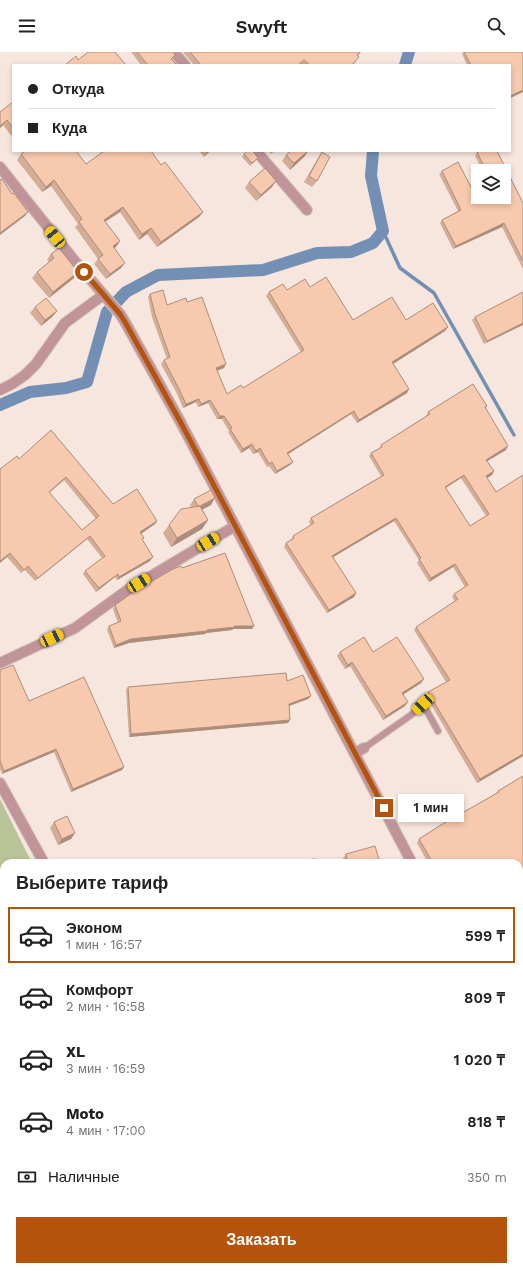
<!DOCTYPE html>
<html lang="ru">
<head>
<meta charset="utf-8">
<style>
	:root { --surface:#fff; --page:#f2f2f2; --text:#222; --muted:#767676; --line:#e0e0e0; --accent:#b45309 }
	body { margin:0; font-family:"Work Sans",sans-serif; background:var(--page); color:var(--text); height:100vh; display:flex; flex-direction:column; font-size:15px; white-space:nowrap }
	* { box-sizing:border-box; margin:0 }
	p { font-size:13px; color:var(--muted) }
	.icon { flex:none; width:22px; height:22px; fill:none; stroke:currentColor; stroke-width:2; stroke-linecap:round; stroke-linejoin:round }
	.map { position:relative; flex:1; overflow:hidden }
	.details { position:absolute; left:0px; top:807px; width:523px; height:412px; display:flex; flex-direction:column; background:var(--surface); border-radius:12px 12px 0 0; box-shadow:0 2px 6px #0003 }
	.details>* { flex:none }
	.guide { position:absolute; left:12px; top:12px; width:499px; height:88px; border-radius:0px; box-shadow:0 2px 6px #0003; display:grid; align-content:center; height:88px; padding:0 16px; background:var(--surface) }
	.buttons { position:absolute; left:471px; top:112px; display:grid; gap:8px }
	.buttons a { display:grid; place-items:center; width:40px; height:40px; border-radius:0px; background:var(--surface); box-shadow:0 2px 6px #0003; font-size:20px }
	.end { position:absolute; width:18px; height:18px; margin:-9px; border:5px solid #b45309; background:#fff; box-shadow:0 0 0 2px #fff }
	.from { border-radius:50% }
	.bubble { position:absolute; height:28px; border-radius:0px; background:var(--surface); box-shadow:0 2px 6px #0003; font-size:13px; font-weight:600; line-height:28px; text-align:center }
	.car { position:absolute; width:12px; height:24px; margin:-12px -6px; border-radius:5px; box-shadow:0 0 3px 1px #0007; background:linear-gradient(#f5c518 24%,#345 0 40%,#f5c518 0 76%,#345 0 86%,#f5c518 0) }
	.guide b { display:flex; align-items:center; gap:14px; height:38px; font-size:15px }
	.guide b+b { border-top:1px solid var(--line) }
	.guide i { width:10px; height:10px; background:var(--text) }
	ul { padding:0; list-style:none }
	li { display:flex; align-items:center; gap:12px; height:56px; margin:0 8px 6px; padding:0 8px; border:2px solid transparent; border-radius:0px }
	li div { flex:1 }
	li b { display:block; font-size:15px }
	li em { font-style:normal; font-weight:600 }
	li.current { border-color:var(--accent) }
	li>.icon { width:36px; height:36px; stroke-width:1.5 }
	h2 { padding:0 16px; font-size:18px; line-height:48px }
	.pay { display:flex; align-items:center; gap:10px; height:44px; padding:0 16px; font-size:15px }
	.pay p { margin-inline-start:auto }
	.action { display:flex; gap:8px; margin-top:auto; padding:8px 16px }
	.action a { flex:1; height:46px; border-radius:0px; background:var(--accent); color:#fff; font-size:16px; font-weight:600; line-height:46px; text-align:center }
	header { display:flex; justify-content:space-between; align-items:center; height:52px; padding:0 16px; background:var(--surface); font-size:18px; font-weight:600 }
	.map>svg:first-child { display:block }
</style>
</head>
<body>
<header><svg class="icon" aria-label="menu" viewBox="0 0 24 24"><path d="M4 6h16M4 12h16M4 18h16"/></svg>Swyft<svg class="icon" aria-label="search" viewBox="0 0 24 24"><circle cx="10" cy="10" r="6"/><path d="M15 15l6 6"/></svg></header>
<div class="map">
<svg width="523" height="1219" viewBox="0 0 523 1219">
	<rect width="100%" height="100%" fill="#f6e6de"/>
	<path fill="#b8c498" d="M0 747 32 811H4V864L0 862Z"/>
	<g fill="none" stroke-linecap="round" stroke-linejoin="round">
		<path stroke="#748fb4" stroke-width="3.5" d="M383 179 400 216 434 241 514 383
			M214 1215 219 1219"/>
		<path stroke="#748fb4" stroke-width="12" d="M405 13 409 0
			M0 353 30 340 66 336 87 330 107 260 126 240 158 223 263 218 317 201 351 200 373 191 383 179 371 124 373 99"/>
		<defs>
			<path id="lane" d="M364 696 411 663 423 652 438 679"/>
			<path id="street" d="M174 0 185 13
				M256 99 307 158
				M0 115 74 208 120 262 125 270 181 371 412 811
				M0 338 12 332 25 323 36 312 65 271 103 243
				M0 611 75 576 126 539 235 474
				M355 701 364 696
				M0 731 44 811
				M519 930 523 927
				M519 1027 523 1033
				M124 1219 132 1215"/>
		</defs>
		<use href="#lane" stroke="#d1c3bc" stroke-width="8"/>
		<use href="#street" stroke="#d1c3bc" stroke-width="12"/>
		<use href="#lane" stroke="#c1949a" stroke-width="6"/>
		<use href="#street" stroke="#c1949a" stroke-width="10"/>
	</g>
	<path fill="#d4ad96" fill-rule="evenodd" d="M131 0H173L172 8 177 13H141Z
		M183 0H361L358 4 359 5 353 13H302L301 12 300 13H194Z
		M463 0H523V40L510 46V13H467L462 2Z
		M13 50V86L3 73 0 76V60Z
		M23 99H76L86 112 161 113 203 160 199 165 157 195 147 182 139 188 120 160 105 170 120 189 116 195 114 196 121 216 106 227 94 212 98 207 75 175 78 172 51 134 42 140 17 108 21 102 24 100Z
		M199 99H210L204 105Z
		M269 99H275L271 102Z
		M480 99H497L523 151V217L502 175 453 197 440 171 442 168 458 159 439 122 442 119 458 110 476 145 478 144V145H504V119H483L475 104 477 100Z
		M322 100 317 129 312 135 304 130 318 106Z
		M244 102 256 109 250 114 242 105Z
		M286 103 305 104 290 118 282 109Z
		M249 130 272 135 256 149 245 136Z
		M51 202 78 220 74 226 49 246 32 226 37 220 49 210 47 208Z
		M310 235 353 268H406L448 275 445 279 393 311 407 341 357 371 351 362 288 402 293 410 290 413 275 422 269 414 267 415 258 400 253 402 249 396 241 401 228 380 229 379 222 367H217L208 351 198 355 196 350 183 356 177 342 161 312 164 308 167 307 152 265 148 245 150 242 167 253 187 250 224 316 217 318 227 342 243 336 301 300 266 244 269 240Z
		M523 240 484 292 472 268 475 265Z
		M35 255 57 259 52 265 41 274 30 261Z
		M487 354 486 356 506 398 487 409 494 419 492 423 487 426 496 440 523 423V704L477 731 426 644 428 640 446 630 414 578 416 575 455 549 452 545 454 542 465 535 453 515 429 530 417 511 419 508 394 469 333 505 356 541 354 545 327 561 284 495 286 491 291 488 293 484 311 473 309 470 311 466 381 424 369 404 371 401 379 397 381 393 426 364 428 360ZM461 426 486 464 470 474 446 436Z
		M51 378 113 452 157 469 155 472 141 481 142 488 150 509 117 528 115 525 96 540 83 522 85 519 102 506 87 487 35 529 25 518 21 521 7 505 19 407ZM64 428 96 467 82 478 49 441Z
		M194 447 211 453 202 457 208 468 202 477 171 495 163 481 169 473 191 455 190 453Z
		M182 516 254 574 252 577H233L232 578 206 581 205 582 129 591 114 596 107 578 109 574 118 571 113 557 115 553Z
		M340 600H373L424 627 421 631 403 643 405 654 383 668 350 614 345 617 337 604Z
		M0 618 29 649 124 715 122 718 71 740 54 700 2 722 0 717Z
		M287 629 311 644 308 647 289 654 288 671 129 685 126 638 128 635Z
		M523 724V840L519 842V811H428L417 791 419 787 495 742 498 739Z
		M54 770 75 781 71 787 58 793 50 776Z
		M346 802 380 811H345L343 806Z
		M4 880V896L0 889V884Z
		M523 956V996L519 991V959Z
		M163 1215H185L165 1219Z
		M219 1215H228L223 1219 221 1218Z
		M260 1215H306L310 1219H263Z
		M452 1215H519L523 1219H455Z"/>
	<path fill="#ad8d7a" d="M523 38V40L510 46V44Z
		M7 68 3 73 0 76V74Z
		M208 99H210L204 105Z
		M308 99 305 104 290 118 294 111Z
		M54 128 51 134 42 140 46 135Z
		M276 129 272 135 256 149 261 143Z
		M123 155 120 160 100 173 104 168Z
		M28 160 25 164 0 183V181Z
		M203 160 199 165 157 195 161 190Z
		M504 171 502 175 453 197 456 194Z
		M151 176 147 182 139 188 142 182Z
		M120 189 116 195 109 200 113 194Z
		M125 211 121 216 106 227 110 222Z
		M78 220 74 226 49 246 53 240Z
		M57 259 52 265 41 274 45 268Z
		M523 271V273L484 292 487 289Z
		M448 275 445 279 390 314 392 310Z
		M226 312 224 316 214 320 216 316Z
		M409 337 407 341 357 371 359 368Z
		M199 347 196 350 183 356 186 352Z
		M210 348 208 351 198 355 201 352Z
		M354 359 351 362 285 404 287 401Z
		M220 364H224L222 367H217Z
		M252 392 249 396 241 401 243 397Z
		M508 394 506 398 484 411 486 408Z
		M260 396 258 400 253 402 256 399Z
		M293 410 290 413 275 422 277 419Z
		M494 419 492 423 484 428 486 424Z
		M464 423 461 426 442 438 445 435Z
		M66 425 64 428 46 443 49 440Z
		M215 446 211 453 194 462 198 456Z
		M396 466 394 469 330 507 332 504Z
		M208 468 202 477 171 495 177 486Z
		M157 469 155 472 138 484 140 480Z
		M90 484 87 487 35 529 38 526Z
		M10 501 7 505 0 511V509Z
		M153 505 150 509 117 528 119 525Z
		M455 512 453 515 429 530 431 526Z
		M118 522 115 525 96 540 99 536Z
		M356 541 354 545 327 561 329 558Z
		M234 574H254L252 577H233L232 578 206 581 205 582 129 591 114 596 116 593 131 587Z
		M352 610 350 614 345 617 348 613Z
		M424 627 421 631 399 645 402 641Z
		M311 644 308 647 286 655 289 652Z
		M408 650 405 654 383 668 386 664Z
		M290 668 288 671 129 685 131 682Z
		M56 697 54 700 2 722 4 719Z
		M523 702V704L477 731 480 727Z
		M124 715 122 718 71 740 73 737Z
		M75 781 71 787 58 793 62 787Z
		M523 838V840L519 842V840Z
		M523 895V897L519 900V898Z
		M0 1021 4 1023 1 1026 0 1025Z
		M0 1142 4 1143V1148L0 1147Z
		M223 1215H228L223 1219 221 1218Z"/>
	<path fill="#f7c9af" stroke="#ad8d7a" fill-rule="evenodd" d="M88 0H115L126 13H65L76 4 78 8Z
		M137 0H173L175 3 171 7 177 13H148Z
		M190 0H360L357 3 359 5 352 13H310L304 8 298 13H201Z
		M464 0H523V38L510 44V13H471Z
		M13 50V76L7 68 0 74V60Z
		M25 99H76L86 112 104 99H151L161 113 165 110 203 160 161 190 151 176 142 182 123 155 104 168 120 189 113 194 125 211 110 222 98 207 103 203 79 170 82 167 54 128 46 135 21 102Z
		M247 99H253L258 106 252 111 244 102Z
		M291 99H308L294 111 286 103Z
		M480 99H497L523 151V209L504 171 456 194 442 168 461 158 442 119 458 110 476 145 478 144V145H504V119H486L477 100Z
		M322 100 330 105 317 129 309 124Z
		M265 116 276 129 261 143 249 130Z
		M2 127 12 142 14 141 28 160 0 181V128Z
		M59 196 78 220 53 240 37 220 54 206 51 202Z
		M326 225 353 268 392 245 406 268 433 251 448 275 392 310 409 337 359 368 354 359 287 401 293 410 277 419 272 410 269 412 260 396 256 399 252 392 243 397 230 377 232 376 224 364H220L210 348 201 352 199 347 186 352 180 339 164 308 170 305 155 262 150 242 163 238 167 253 186 246 187 250 202 245 226 312 216 316 227 342 241 333 243 336 304 298 269 240 283 232 287 238 305 227 310 235Z
		M523 240V271L487 289 475 265Z
		M46 246 57 259 45 268 35 255Z
		M473 332 487 354 485 355 508 394 486 408 494 419 486 424 496 440 523 423V702L480 727 428 640 450 628 416 575 458 547 454 542 468 533 455 512 431 526 419 507 421 506 396 466 332 504 356 541 329 558 286 491 294 486 293 484 314 471 311 466 384 423 371 401 382 395 381 393 430 362 428 360ZM464 423 489 462 470 474 445 435Z
		M51 378 113 452 137 437 157 469 140 480 144 486 142 487 153 505 119 525 118 522 99 536 85 519 105 504 90 484 38 526 28 514 24 518 10 501 0 509V417L17 404 19 407ZM66 425 99 464 82 478 49 440Z
		M211 438 215 446 200 454H198L194 447Z
		M200 454 208 468 177 486 169 473 181 457Z
		M225 501 254 574H234L235 575 207 578V579L131 587 116 593 109 574 121 569 115 553 132 541 173 517 181 514 182 516Z
		M364 585 373 600 397 585 424 627 402 641 408 650 386 664 352 610 348 613 340 600Z
		M13 613 29 649 84 625 124 715 73 737 56 697 4 719 0 709V618Z
		M286 621 287 629 303 623 311 644 289 652 290 668 131 682 128 635Z
		M523 724V838L519 840V811H433L419 787 441 773 499 740 498 739Z
		M67 764 75 781 62 787 54 770Z
		M375 794 380 811H348L346 802Z
		M315 807V811H282Z
		M523 874V895L519 898V877Z
		M523 956V990L519 985V959Z
		M0 980 4 982V1023L0 1021Z
		M0 1123 4 1124V1143L0 1142Z
		M523 1138V1219H461L457 1215H519V1142Z
		M168 1215H185L187 1219H164L169 1217Z
		M267 1215H306L310 1219H270Z"/>
	<g fill="none" stroke-linecap="round" stroke-linejoin="round">
		<path stroke="#b45309" stroke-width="5" d="M84 220 120 262 125 270 181 371 384 756"/>
	</g>
</svg>
<div class="buttons">
<a><svg class="icon" aria-label="layers" viewBox="0 0 24 24"><path d="M12 4l9 5-9 5-9-5zM3 14l9 5 9-5"/></svg></a>
</div>
<i class="end from" style="left:84px;top:220px"></i>
<i class="end" style="left:384px;top:756px"></i>
<div class="bubble" style="left:398px;top:742px;width:66px">1 мин</div>
<i class="car" style="left:55px;top:185px;rotate:321deg"></i>
<i class="car" style="left:208px;top:490px;rotate:59deg"></i>
<i class="car" style="left:139px;top:531px;rotate:59deg"></i>
<i class="car" style="left:52px;top:586px;rotate:65deg"></i>
<i class="car" style="left:423px;top:652px;rotate:227deg"></i>
<div class="guide">
<b><i class="from"></i>Откуда</b>
<b><i></i>Куда</b>
</div>
<section class="details">
<h2>Выберите тариф</h2>
<ul>
<li class="current"><svg class="icon" aria-label="car" viewBox="0 0 24 24"><path d="M5 17H2v-5l4-1 3-4h7l3 4 3 1v5h-3M9 17h6M6 11h13"/><circle cx="7" cy="17" r="2"/><circle cx="17" cy="17" r="2"/></svg><div><b>Эконом</b><p>1 мин · 16:57</p></div><em>599 ₸</em></li>
<li><svg class="icon" aria-label="car" viewBox="0 0 24 24"><path d="M5 17H2v-5l4-1 3-4h7l3 4 3 1v5h-3M9 17h6M6 11h13"/><circle cx="7" cy="17" r="2"/><circle cx="17" cy="17" r="2"/></svg><div><b>Комфорт</b><p>2 мин · 16:58</p></div><em>809 ₸</em></li>
<li><svg class="icon" aria-label="car" viewBox="0 0 24 24"><path d="M5 17H2v-5l4-1 3-4h7l3 4 3 1v5h-3M9 17h6M6 11h13"/><circle cx="7" cy="17" r="2"/><circle cx="17" cy="17" r="2"/></svg><div><b>XL</b><p>3 мин · 16:59</p></div><em>1 020 ₸</em></li>
<li><svg class="icon" aria-label="car" viewBox="0 0 24 24"><path d="M5 17H2v-5l4-1 3-4h7l3 4 3 1v5h-3M9 17h6M6 11h13"/><circle cx="7" cy="17" r="2"/><circle cx="17" cy="17" r="2"/></svg><div><b>Moto</b><p>4 мин · 17:00</p></div><em>818 ₸</em></li>
</ul>
<div class="pay"><svg class="icon" aria-label="cash" viewBox="0 0 24 24"><path d="M3 7h18v10H3z"/><circle cx="12" cy="12" r="2"/></svg>Наличные<p>350 m</p></div>
<div class="action"><a>Заказать</a></div>
</section>
</div>
</body>
</html>
